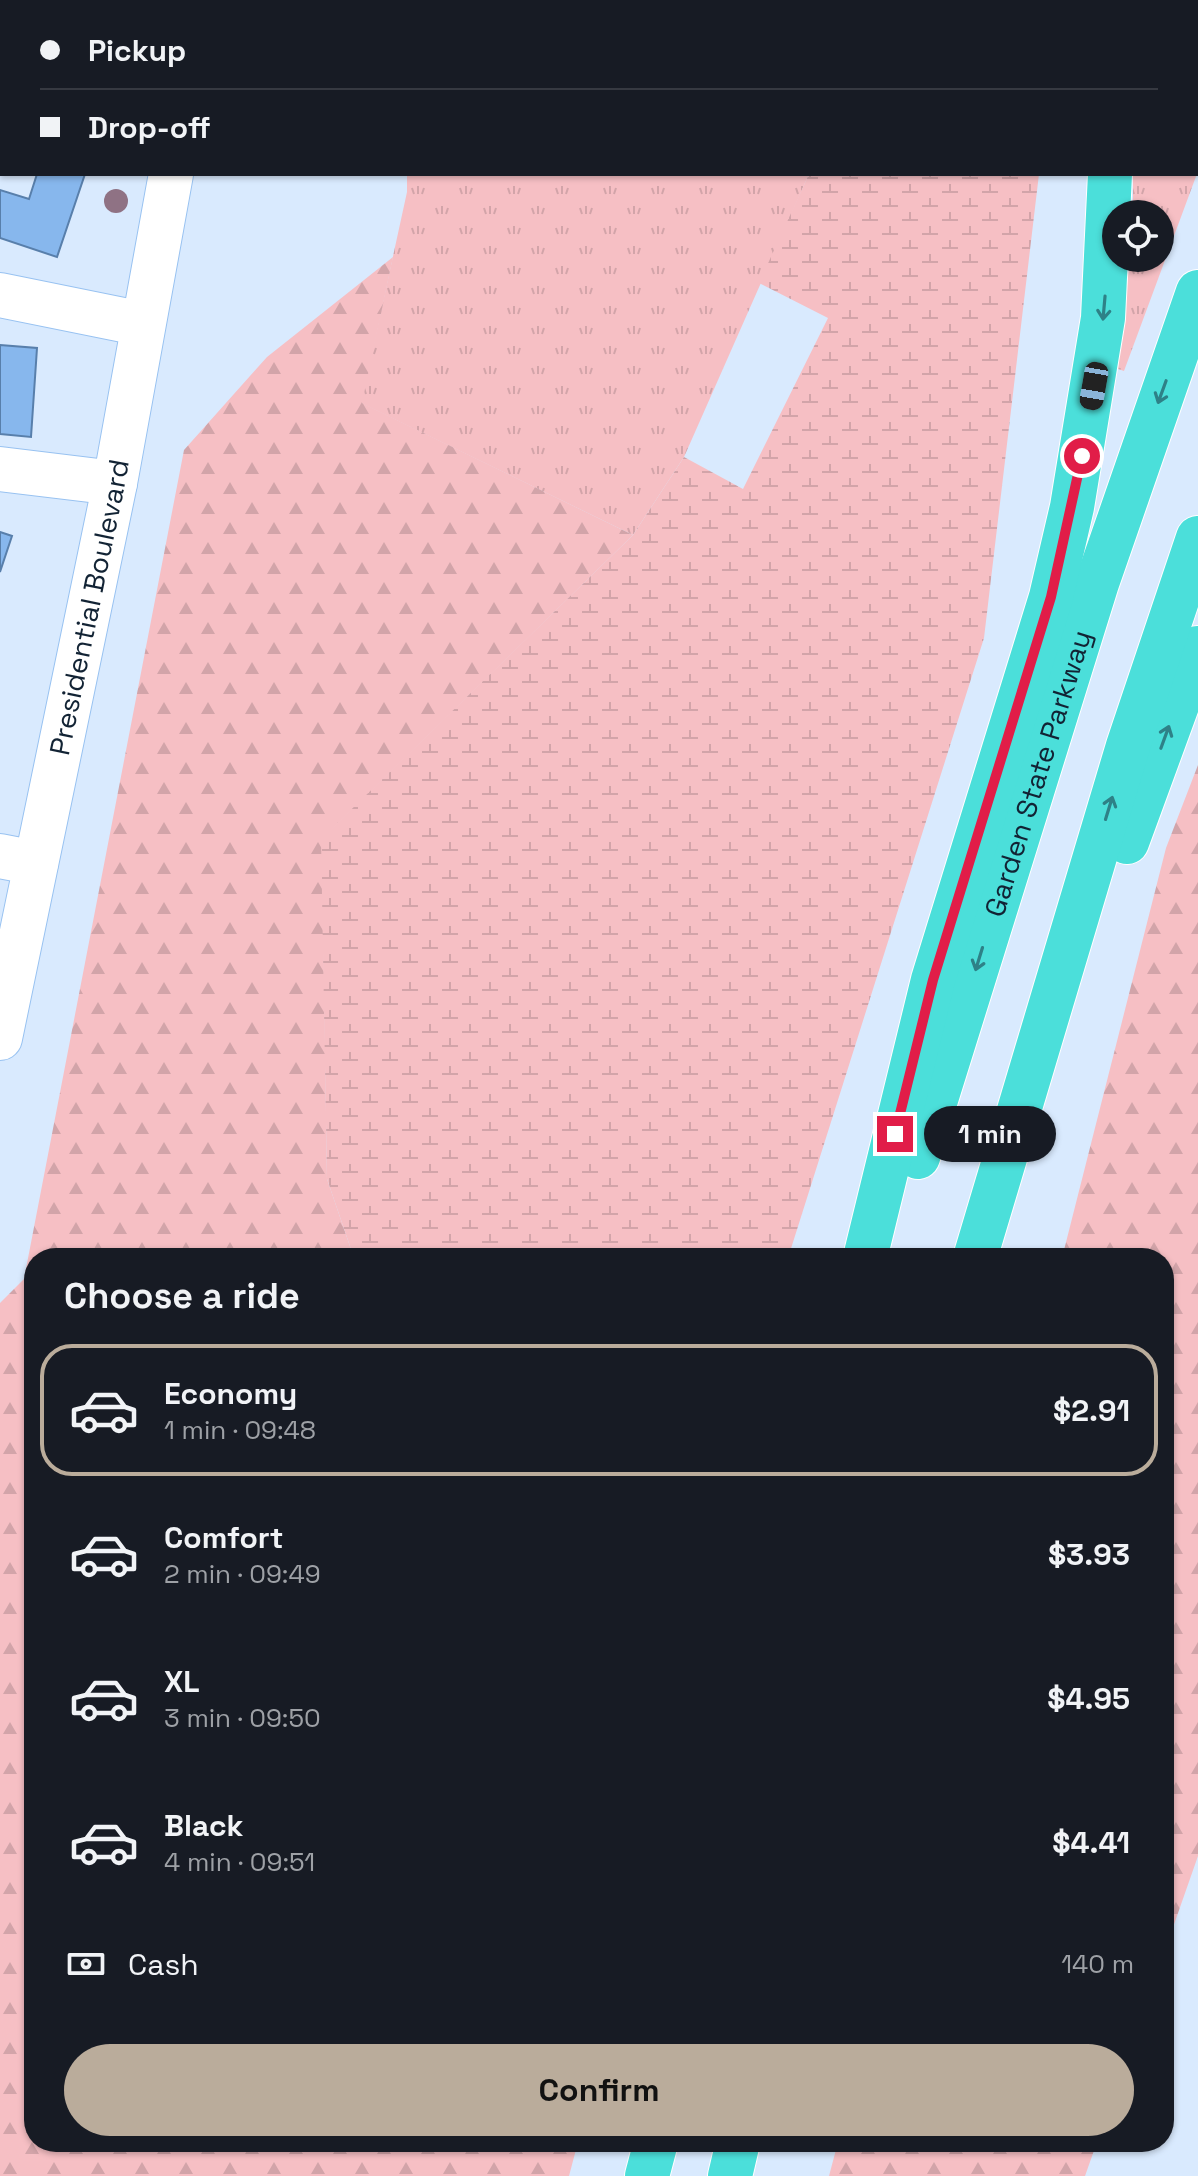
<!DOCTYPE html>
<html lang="en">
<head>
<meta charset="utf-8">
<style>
	:root { --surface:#171b24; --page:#242831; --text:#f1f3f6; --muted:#9ea1a6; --line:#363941; --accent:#baac9b }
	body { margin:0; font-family:"Space Grotesk",sans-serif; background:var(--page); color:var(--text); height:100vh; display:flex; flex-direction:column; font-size:30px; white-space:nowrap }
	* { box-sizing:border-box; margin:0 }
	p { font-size:26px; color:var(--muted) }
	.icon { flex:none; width:44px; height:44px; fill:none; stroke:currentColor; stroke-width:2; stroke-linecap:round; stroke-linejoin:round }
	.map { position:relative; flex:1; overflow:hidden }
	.drawer { position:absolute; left:24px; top:1248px; width:1150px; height:904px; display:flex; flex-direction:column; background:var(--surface); border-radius:32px; box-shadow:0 2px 6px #0004 }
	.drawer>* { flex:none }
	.banner { position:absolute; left:0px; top:0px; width:1198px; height:176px; box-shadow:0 2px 6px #0004; display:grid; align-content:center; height:176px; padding:0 40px; background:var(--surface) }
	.tools { position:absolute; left:1102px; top:200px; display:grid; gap:16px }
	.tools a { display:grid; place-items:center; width:72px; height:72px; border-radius:50%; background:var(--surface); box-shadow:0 2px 6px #0004; font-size:40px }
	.end { position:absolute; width:36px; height:36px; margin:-18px; border:10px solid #e11d48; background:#fff; box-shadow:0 0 0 4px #fff }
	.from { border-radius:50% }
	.bubble { position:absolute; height:56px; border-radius:28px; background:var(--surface); box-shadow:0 2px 6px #0004; font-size:26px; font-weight:800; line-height:56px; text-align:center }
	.car { position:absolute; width:24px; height:48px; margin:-24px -12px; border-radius:10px; box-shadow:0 0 6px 2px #0007; background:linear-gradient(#222 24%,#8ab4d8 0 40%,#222 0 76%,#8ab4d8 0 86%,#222 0) }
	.banner b { display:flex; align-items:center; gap:28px; height:76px; font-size:30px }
	.banner b+b { border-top:2px solid var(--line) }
	.banner i { width:20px; height:20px; background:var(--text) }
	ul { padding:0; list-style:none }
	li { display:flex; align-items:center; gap:24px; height:132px; margin:0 16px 12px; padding:0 24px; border:4px solid transparent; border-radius:32px }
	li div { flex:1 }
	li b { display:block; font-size:30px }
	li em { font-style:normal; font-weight:800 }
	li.current { border-color:var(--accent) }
	li>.icon { width:72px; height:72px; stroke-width:1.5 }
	h2 { padding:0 40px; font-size:36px; line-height:96px }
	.pay { display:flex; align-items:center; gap:20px; height:88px; padding:0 40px; font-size:30px }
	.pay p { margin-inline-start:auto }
	.button { display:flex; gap:16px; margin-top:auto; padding:16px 40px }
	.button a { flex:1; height:92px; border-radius:48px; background:var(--accent); color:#111; font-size:32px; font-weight:800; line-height:92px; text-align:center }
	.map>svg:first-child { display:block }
</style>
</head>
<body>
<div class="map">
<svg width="1198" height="2176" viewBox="0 0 1198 2176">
	<defs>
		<pattern id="grass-tufts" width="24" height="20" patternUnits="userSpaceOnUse" patternTransform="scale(2)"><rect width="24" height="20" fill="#f6bfc4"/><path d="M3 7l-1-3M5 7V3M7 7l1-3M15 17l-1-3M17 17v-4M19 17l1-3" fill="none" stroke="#d2a4a9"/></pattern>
		<pattern id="forest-firs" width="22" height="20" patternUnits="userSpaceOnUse" patternTransform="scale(2)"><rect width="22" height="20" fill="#f6bfc4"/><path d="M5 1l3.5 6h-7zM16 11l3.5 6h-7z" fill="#d2a4a9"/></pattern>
		<pattern id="wetland-marsh" width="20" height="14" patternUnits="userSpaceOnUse" patternTransform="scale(2)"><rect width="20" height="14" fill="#f6bfc4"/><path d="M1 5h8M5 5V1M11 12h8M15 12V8" fill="none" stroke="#d2a4a9"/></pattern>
	</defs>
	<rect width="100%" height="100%" fill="#d9eafe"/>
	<path fill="url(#grass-tufts)" d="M409 0H661L665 2H409Z
		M1126 0H1198V171L1124 371 1118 369 1130 258H1160V214H1133V174H1196V2Z
		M407 174H809L684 457 633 535 361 403 407 192Z"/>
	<path fill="url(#forest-firs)" d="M236 0H409L235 2Z
		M393 257 362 403 633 535 322 839 327 1179 354 1258H34V2142H578L569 2176H0V1303L24 1279 184 450 267 357Z
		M1198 765V1856L1164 1953V1258H1062L1166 848Z
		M838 2142H1097L1085 2176H829Z"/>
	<path fill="url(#wetland-marsh)" d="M809 174H1039L984 638 788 1258H354L327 1179 321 839 633 535 684 457 743 489 828 318 759 283Z"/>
	<path fill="#87b7ed" stroke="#587fab" stroke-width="2" d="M0 0H111L2 2V23Z
		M37 174H85L57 257 0 238V190L29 199Z
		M0 345 37 348 31 437 0 434Z
		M0 532 12 536 0 572Z"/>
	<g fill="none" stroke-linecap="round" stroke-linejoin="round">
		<defs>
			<g id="minor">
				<path d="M204 2V0"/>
				<path d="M916 2 918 0"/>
				<path d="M0 105H2"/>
				<path d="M0 295 143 324"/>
				<path d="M0 469 115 483"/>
				<path d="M0 856 36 863"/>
				<path id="s1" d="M0 1038 115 483 171 174"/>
			</g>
			<g id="highway">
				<path d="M1103 0V2"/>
				<path d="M1127 842 1198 648"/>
				<path id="s2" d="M918 1157 1097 583 1198 292"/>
				<path d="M865 1258 933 980 1051 597 1072 507 1103 318 1110 174"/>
				<path d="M975 1258 1128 746 1198 538"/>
				<path d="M647 2176 656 2142"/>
				<path d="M730 2176 738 2142"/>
			</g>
		</defs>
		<use href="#minor" stroke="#98c2f1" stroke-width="46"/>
		<use href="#highway" stroke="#fff" stroke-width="46"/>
		<use href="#minor" stroke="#fff" stroke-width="44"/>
		<use href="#highway" stroke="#4bdfda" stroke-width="44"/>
	</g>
	<circle fill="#8f7284" cx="116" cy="201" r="12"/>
	<defs><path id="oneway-shaft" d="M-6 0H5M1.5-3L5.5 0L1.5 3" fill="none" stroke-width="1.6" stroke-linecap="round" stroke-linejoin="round" transform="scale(2)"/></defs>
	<g stroke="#2e8187">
		<use href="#oneway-shaft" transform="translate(1104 308) rotate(95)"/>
		<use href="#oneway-shaft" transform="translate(1162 392) rotate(110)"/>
		<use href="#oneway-shaft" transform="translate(1165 737) rotate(-70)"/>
		<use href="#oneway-shaft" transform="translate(1109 808) rotate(-73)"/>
		<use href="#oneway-shaft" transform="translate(979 959) rotate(107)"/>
	</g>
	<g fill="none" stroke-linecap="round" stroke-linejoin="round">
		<path stroke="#e11d48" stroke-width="10" d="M895 1134 933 980 1051 597 1082 456"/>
	</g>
	<g text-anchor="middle" stroke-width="7" stroke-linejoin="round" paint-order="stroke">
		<g font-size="28" fill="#122334" stroke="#fff">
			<text dy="10" stroke="none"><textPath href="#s1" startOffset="440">Presidential Boulevard</textPath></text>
			<text dy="10" stroke="none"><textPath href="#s2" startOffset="402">Garden State Parkway</textPath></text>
		</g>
	</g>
</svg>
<div class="tools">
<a><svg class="icon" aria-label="locate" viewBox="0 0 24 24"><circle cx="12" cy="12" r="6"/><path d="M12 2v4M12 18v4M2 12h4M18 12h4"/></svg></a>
</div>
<i class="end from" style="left:1082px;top:456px"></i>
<i class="end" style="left:895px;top:1134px"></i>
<div class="bubble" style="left:924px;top:1106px;width:132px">1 min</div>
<i class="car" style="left:1094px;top:386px;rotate:190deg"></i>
<div class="banner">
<b><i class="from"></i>Pickup</b>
<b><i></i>Drop-off</b>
</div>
<section class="drawer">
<h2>Choose a ride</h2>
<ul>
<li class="current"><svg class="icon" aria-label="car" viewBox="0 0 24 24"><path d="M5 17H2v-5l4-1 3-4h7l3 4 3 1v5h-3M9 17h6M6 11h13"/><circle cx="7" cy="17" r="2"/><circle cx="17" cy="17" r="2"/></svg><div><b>Economy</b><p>1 min · 09:48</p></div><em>$2.91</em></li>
<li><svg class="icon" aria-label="car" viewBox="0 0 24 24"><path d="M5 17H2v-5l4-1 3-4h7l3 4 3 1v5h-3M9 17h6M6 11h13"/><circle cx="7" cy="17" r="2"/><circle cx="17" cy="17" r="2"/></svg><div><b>Comfort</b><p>2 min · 09:49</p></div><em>$3.93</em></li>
<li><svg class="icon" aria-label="car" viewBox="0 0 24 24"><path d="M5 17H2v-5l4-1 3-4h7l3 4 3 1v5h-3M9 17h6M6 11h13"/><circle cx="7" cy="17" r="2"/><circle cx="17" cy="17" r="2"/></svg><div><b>XL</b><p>3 min · 09:50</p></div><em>$4.95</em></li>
<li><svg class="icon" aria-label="car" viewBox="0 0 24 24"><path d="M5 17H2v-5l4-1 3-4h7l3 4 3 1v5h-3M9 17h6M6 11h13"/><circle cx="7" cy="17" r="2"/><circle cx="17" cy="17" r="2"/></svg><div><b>Black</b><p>4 min · 09:51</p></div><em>$4.41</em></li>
</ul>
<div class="pay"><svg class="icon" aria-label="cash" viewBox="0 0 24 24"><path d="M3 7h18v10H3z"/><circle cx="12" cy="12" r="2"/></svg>Cash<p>140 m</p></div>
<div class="button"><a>Confirm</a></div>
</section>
</div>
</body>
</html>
